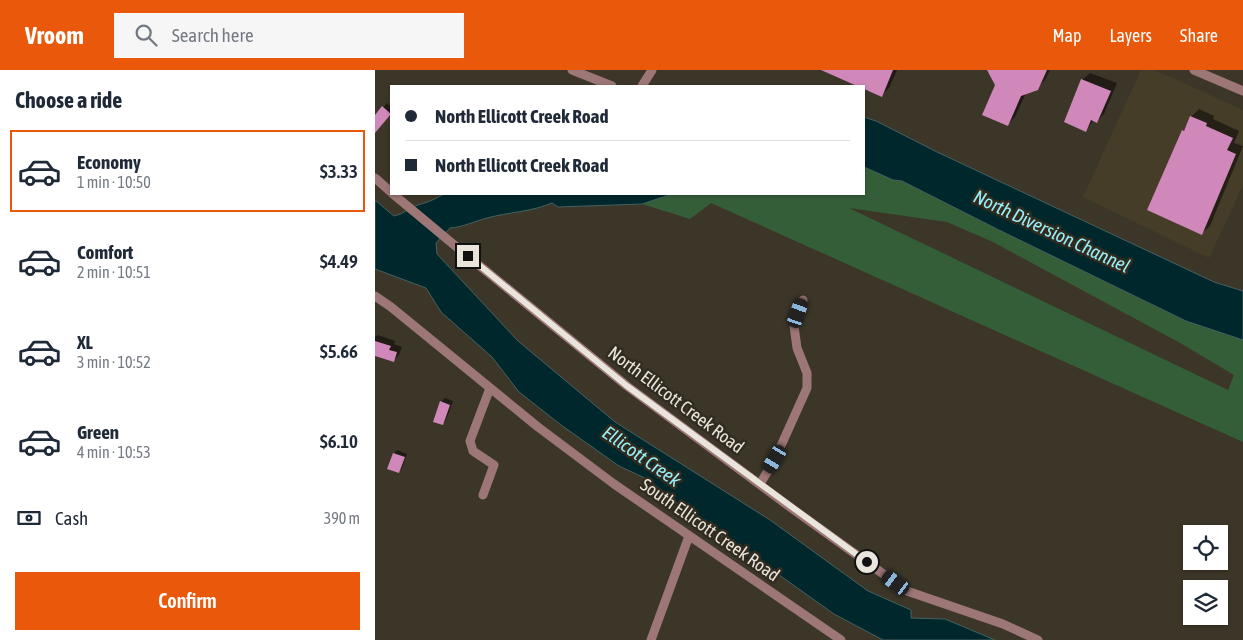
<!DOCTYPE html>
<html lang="en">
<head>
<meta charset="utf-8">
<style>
	:root { --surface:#fff; --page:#f6f6f7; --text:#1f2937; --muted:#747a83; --line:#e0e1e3; --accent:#ea580c }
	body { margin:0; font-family:"Asap Condensed",sans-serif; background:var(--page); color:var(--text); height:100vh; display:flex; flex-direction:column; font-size:19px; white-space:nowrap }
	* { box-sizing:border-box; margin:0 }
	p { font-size:16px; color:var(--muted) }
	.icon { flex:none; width:28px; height:28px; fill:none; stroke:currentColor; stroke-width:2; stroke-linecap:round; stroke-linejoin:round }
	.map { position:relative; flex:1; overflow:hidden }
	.panel { display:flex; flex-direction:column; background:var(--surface); width:375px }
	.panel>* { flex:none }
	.hud { position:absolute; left:15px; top:15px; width:475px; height:110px; border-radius:0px; box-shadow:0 1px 4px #0004; display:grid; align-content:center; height:110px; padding:0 15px; background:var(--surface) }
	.controls { position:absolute; left:808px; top:455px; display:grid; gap:10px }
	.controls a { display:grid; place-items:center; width:45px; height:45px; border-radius:0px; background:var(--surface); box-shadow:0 1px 4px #0004; font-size:25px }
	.end { position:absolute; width:22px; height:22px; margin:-11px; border:6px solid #e9e5dd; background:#111; box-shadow:0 0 0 2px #111 }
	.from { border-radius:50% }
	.car { position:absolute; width:15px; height:30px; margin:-15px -8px; border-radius:6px; box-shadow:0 0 4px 1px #0007; background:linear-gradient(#222 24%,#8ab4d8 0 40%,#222 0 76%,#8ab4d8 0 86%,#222 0) }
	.hud b { display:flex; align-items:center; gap:18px; height:48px; font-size:19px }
	.hud b+b { border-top:1px solid var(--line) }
	.hud i { width:12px; height:12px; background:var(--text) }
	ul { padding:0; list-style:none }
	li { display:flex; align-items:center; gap:15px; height:82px; margin:0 10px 8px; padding:0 5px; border:2px solid transparent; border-radius:0px }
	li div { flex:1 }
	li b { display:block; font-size:19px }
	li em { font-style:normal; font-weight:600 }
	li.on { border-color:var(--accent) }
	li>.icon { width:45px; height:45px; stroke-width:1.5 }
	h2 { padding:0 15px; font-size:22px; line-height:60px }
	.pay { display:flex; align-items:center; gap:12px; height:55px; padding:0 15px; font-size:19px }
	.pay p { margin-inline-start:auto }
	.action { display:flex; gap:10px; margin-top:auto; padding:10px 15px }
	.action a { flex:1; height:58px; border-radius:0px; background:var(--accent); color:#fff; font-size:20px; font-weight:600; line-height:58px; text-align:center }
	header { display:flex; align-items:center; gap:30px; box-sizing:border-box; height:70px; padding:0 25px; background:var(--accent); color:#fff }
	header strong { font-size:24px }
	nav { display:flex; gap:28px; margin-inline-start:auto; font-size:18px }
	.search { width:350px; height:45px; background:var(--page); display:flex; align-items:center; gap:12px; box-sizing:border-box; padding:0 18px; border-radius:0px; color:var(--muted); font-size:19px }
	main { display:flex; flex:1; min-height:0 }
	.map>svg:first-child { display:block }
</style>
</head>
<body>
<header>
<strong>Vroom</strong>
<div class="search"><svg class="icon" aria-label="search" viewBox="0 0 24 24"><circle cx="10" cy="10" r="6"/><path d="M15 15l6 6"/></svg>Search here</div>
<nav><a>Map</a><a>Layers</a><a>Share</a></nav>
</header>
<main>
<section class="panel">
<h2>Choose a ride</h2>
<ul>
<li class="on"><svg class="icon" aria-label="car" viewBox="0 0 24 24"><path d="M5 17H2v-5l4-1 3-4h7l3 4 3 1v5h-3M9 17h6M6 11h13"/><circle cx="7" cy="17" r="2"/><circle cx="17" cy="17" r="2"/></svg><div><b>Economy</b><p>1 min · 10:50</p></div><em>$3.33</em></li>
<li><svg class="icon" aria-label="car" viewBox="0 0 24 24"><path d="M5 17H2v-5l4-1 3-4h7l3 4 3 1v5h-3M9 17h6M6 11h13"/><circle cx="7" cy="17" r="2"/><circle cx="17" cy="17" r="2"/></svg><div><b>Comfort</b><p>2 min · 10:51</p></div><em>$4.49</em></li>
<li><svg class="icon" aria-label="car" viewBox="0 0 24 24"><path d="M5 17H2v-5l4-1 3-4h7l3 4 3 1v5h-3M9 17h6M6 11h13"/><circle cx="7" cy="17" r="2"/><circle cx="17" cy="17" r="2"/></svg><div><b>XL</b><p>3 min · 10:52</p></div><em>$5.66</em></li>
<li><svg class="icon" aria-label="car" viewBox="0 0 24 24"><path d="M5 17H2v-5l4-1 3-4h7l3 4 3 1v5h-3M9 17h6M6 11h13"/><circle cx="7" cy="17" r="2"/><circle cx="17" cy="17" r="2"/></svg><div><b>Green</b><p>4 min · 10:53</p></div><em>$6.10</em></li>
</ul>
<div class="pay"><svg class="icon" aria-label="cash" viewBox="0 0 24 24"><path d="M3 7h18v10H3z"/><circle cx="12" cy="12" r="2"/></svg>Cash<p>390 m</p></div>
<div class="action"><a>Confirm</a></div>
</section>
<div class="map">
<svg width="868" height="570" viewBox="0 0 868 570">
	<rect width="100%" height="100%" fill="#3c3628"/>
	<path fill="#463d29" d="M766 0H780L868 40V115L834 188 708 127Z"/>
	<path fill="#345e38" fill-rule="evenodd" d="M489 97 518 110 527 111 624 160 811 251 868 270V372L336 133 315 149 267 134 297 124H489ZM474 138 572 152 618 172 807 274 859 305 853 320Z"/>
	<path fill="#00282c" stroke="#466161" d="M489 47 501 51 562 82 839 212 868 221V270L811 251 624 160 527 111 518 110 489 97Z
		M69 124H297L267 134 183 137 177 133C156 142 134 142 112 148 100 151 89 157 75 158L61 173 62 184 143 271 240 352 395 450 493 521 536 540V548L570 549 620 570H508L459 544 379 487 374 495 363 489 366 478 321 449 274 410 244 396 186 355 144 322 117 287 66 242 51 218 0 199V130L19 146C29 144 37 136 46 134 55 132 61 128 69 124Z"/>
	<path fill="#0007" d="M460 0H522L514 18 506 26 489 18V16H485L458 4Z
		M613 0H675L670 10 662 18 651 23 640 47 633 54 621 15Z
		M715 3 742 13 729 44 722 51 719 50 711 60 707 10Z
		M12 33 16 37V42L6 55 0 57V47Z
		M824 39 839 46 838 49 864 61 859 73 868 76 835 156 827 163 808 61 812 56 816 47Z
		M3 265 20 271 19 274 27 277 24 285 18 291 0 284V267Z
		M70 328 78 331 71 350 68 354 66 332Z
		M22 380 32 384 27 398 24 402 19 384Z"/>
	<path fill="#d087b9" d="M446 0H518L507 27 489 19V16H482Z
		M612 0H672L663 20 646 26 633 56 607 45 620 15Z
		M706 9 736 21 722 53 716 50 711 62 689 52Z
		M7 36 16 44 0 63V45Z
		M815 46 832 53 831 56 858 68 852 80 861 84 827 165 772 140 807 60 809 61Z
		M0 271 16 276 14 280 22 282 19 292 0 286Z
		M65 331 75 335 68 355 58 352Z
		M18 383 30 387 24 403 12 399Z"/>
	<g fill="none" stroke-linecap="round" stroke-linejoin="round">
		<path stroke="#9d7677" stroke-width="9" d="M197 0 237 16
			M819 0 868 21
			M267 16 277 0
			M0 108 16 122
			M18 124 78 174 252 316 419 440 532 521 628 554 663 570
			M0 226 16 237 163 357 239 414 466 570
			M385 414 400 389 432 318V303L422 278 419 256 428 230
			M108 425 119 395 98 381 95 371 115 318
			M276 570 314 466"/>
	</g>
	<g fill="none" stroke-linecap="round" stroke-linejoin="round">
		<path stroke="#e9e5dd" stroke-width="6" d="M93 186 252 316 492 492"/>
	</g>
	<g text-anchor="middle" stroke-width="5" stroke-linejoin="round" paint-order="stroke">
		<g font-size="18" fill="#e9e5dd" stroke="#312c1f">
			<text transform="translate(301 330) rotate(37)" y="6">North Ellicott Creek Road</text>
			<text transform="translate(335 460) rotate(35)" y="6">South Ellicott Creek Road</text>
		</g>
		<g font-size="19" font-style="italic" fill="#99eff9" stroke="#312c1f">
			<text transform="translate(677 161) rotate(25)" y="7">North Diversion Channel</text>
			<text transform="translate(267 386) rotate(35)" y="7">Ellicott Creek</text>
		</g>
	</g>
</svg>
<div class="controls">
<a><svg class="icon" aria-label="locate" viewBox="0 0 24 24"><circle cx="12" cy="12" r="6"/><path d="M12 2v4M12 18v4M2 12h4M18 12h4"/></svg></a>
<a><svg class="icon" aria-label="layers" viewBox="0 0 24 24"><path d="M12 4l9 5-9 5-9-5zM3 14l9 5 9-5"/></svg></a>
</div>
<i class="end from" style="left:492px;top:492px"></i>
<i class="end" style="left:93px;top:186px"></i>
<i class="car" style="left:423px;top:243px;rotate:19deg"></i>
<i class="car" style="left:400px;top:389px;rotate:211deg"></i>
<i class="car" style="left:521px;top:513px;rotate:306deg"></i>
<div class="hud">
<b><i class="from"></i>North Ellicott Creek Road</b>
<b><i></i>North Ellicott Creek Road</b>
</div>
</div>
</main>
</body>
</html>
